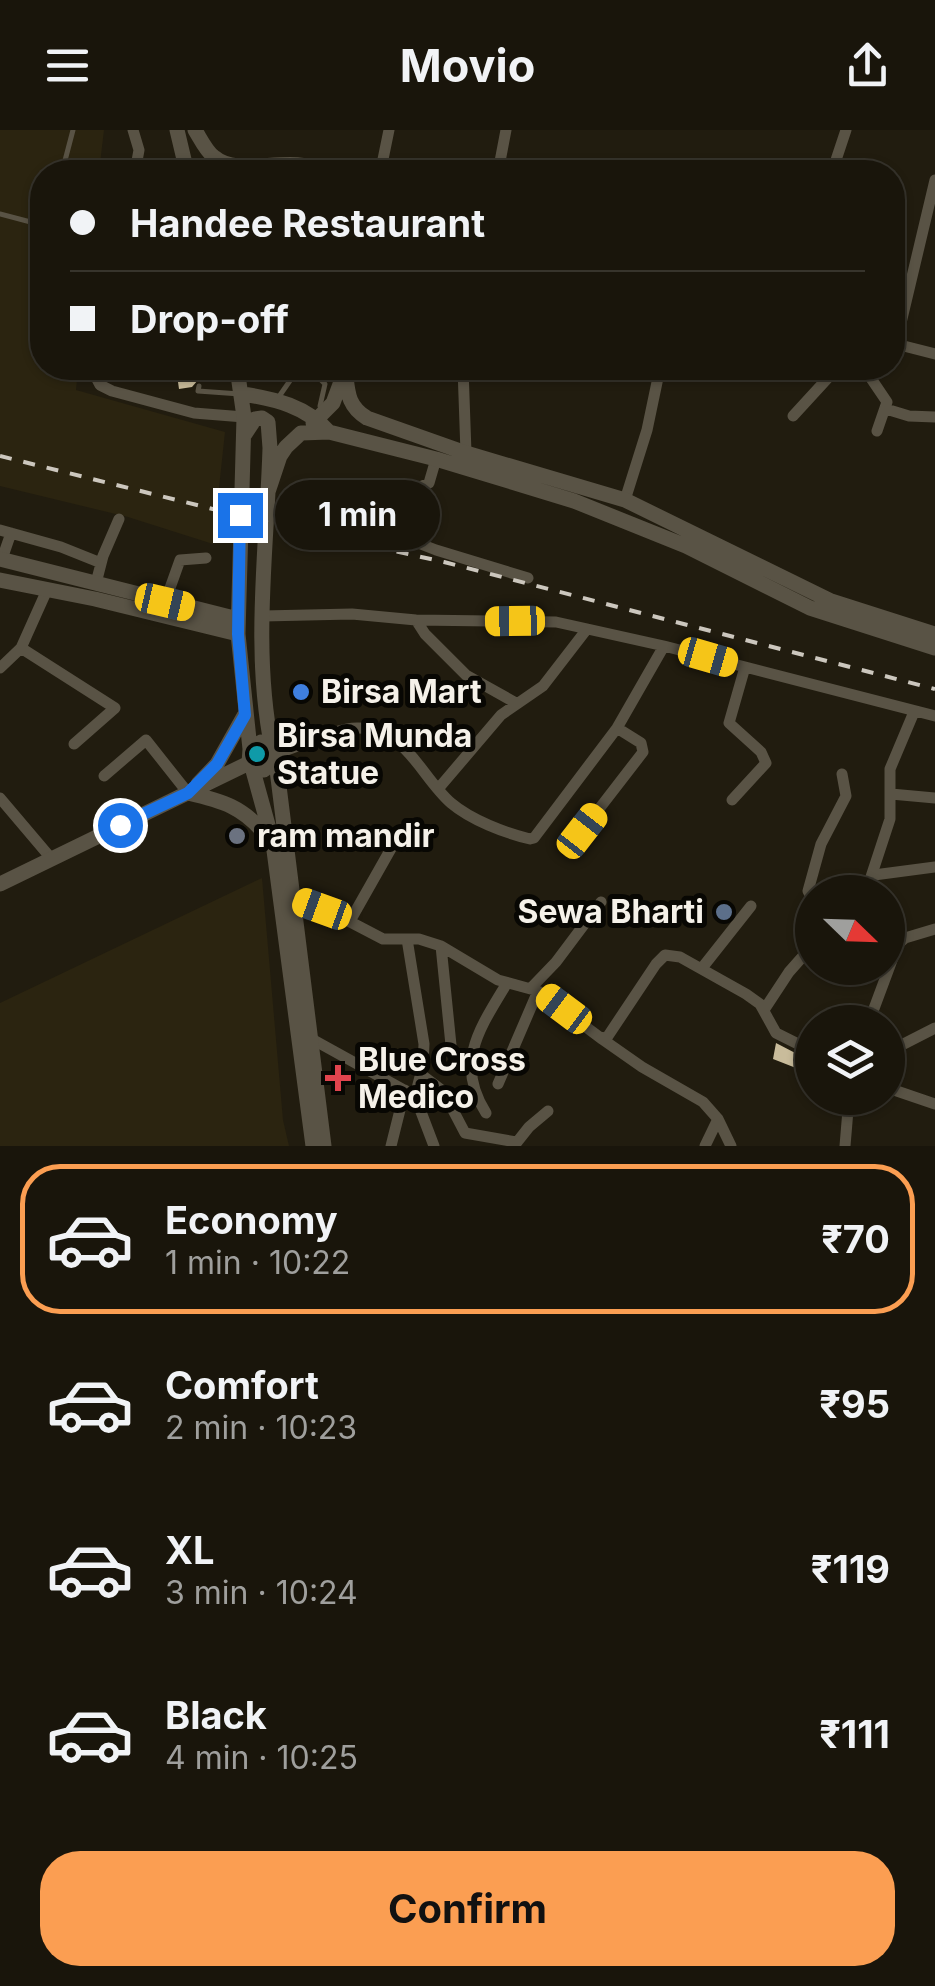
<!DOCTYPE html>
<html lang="en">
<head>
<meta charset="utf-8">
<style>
	:root { --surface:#19150b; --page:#221e14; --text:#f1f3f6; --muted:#9f9f9d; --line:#37342c; --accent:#fb9e52 }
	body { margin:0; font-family:Inter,sans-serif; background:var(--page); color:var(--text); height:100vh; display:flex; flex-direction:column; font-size:38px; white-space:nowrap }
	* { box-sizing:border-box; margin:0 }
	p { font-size:32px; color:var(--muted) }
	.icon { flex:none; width:55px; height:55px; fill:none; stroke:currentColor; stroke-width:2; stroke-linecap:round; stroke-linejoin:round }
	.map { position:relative; height:1016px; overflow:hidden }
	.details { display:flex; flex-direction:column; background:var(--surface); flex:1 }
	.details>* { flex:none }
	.hud { position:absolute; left:30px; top:30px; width:875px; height:220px; border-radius:40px; box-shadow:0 2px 8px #0004,0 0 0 2px var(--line); display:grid; align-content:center; height:220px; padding:0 40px; background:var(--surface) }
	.needle { width:65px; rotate:113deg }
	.buttons { position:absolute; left:795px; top:745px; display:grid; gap:20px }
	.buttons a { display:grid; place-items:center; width:110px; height:110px; border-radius:50%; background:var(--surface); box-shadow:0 2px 8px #0004,0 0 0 2px var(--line); font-size:50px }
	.end { position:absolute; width:45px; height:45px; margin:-22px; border:12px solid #1a73e8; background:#fff; box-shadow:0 0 0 5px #fff }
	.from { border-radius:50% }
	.bubble { position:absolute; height:70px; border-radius:35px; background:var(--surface); box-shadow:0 2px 8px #0004,0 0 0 2px var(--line); font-size:32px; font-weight:700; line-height:70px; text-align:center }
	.car { position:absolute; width:30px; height:60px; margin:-30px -15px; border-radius:12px; box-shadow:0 0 8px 2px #0007; background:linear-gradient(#f5c518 24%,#345 0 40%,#f5c518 0 76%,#345 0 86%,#f5c518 0) }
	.hud b { display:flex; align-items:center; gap:35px; height:95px; font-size:38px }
	.hud b+b { border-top:2px solid var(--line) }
	.hud i { width:25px; height:25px; background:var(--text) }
	ul { padding:18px 0 0; list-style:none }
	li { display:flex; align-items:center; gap:30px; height:150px; margin:0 20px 15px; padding:0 20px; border:5px solid transparent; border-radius:40px }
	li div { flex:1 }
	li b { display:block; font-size:38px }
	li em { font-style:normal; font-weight:700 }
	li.active { border-color:var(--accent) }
	li>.icon { width:90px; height:90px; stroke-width:1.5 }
	.action { display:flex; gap:20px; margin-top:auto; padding:20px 40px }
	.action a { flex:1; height:115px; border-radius:40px; background:var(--accent); color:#111; font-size:40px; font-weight:700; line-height:115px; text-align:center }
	header { display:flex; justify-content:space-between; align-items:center; height:130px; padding:0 40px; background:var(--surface); font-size:45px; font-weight:700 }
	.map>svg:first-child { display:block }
</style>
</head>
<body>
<header><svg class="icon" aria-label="menu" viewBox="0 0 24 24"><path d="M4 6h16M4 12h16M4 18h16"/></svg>Movio<svg class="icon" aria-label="share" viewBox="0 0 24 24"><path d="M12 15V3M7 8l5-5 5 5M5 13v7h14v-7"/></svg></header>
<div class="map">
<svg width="935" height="1016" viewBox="0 0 935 1016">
	<rect width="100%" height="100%" fill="#211c0f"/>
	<path fill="#2b2410" d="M0 0H104L99 42H42V238H78L76 260 225 302 213 414 128 387 0 356Z
		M262 748 283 990 289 1016H0V873Z"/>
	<path fill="#c9bc9b" d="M176 238H195L203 251 198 250 192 257 179 259Z
		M776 913 801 926 796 938 773 929Z"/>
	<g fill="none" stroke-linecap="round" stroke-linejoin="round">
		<path stroke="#595345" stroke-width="5" d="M62 42 73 0
			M0 84 42 95
			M201 239 214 238
			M199 256 198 261 240 264
			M278 268 296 242
			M320 276 325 254 320 249"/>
		<path stroke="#595345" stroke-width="11" d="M133 0 139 20 135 42
			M381 39 389 0
			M362 42 381 39 406 42
			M498 42 506 0
			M832 42 846 0
			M892 213 935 224
			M896 214 935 50
			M91 238 100 255 112 261 194 283 244 287
			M463 238 466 323
			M864 238 887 272 877 301
			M886 279 909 286 935 287
			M793 286 837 238
			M436 329 429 353C403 364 390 371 390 402L436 420 528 448
			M625 370 647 300 660 238
			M0 400 61 417 101 433
			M2 429 11 403
			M96 453 103 426 119 389
			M47 460 21 518 115 578 74 614
			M165 472 180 430 206 428
			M263 486 352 484 416 490 556 492 664 516 935 586
			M416 490 425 504 466 545 516 573
			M0 538 21 518
			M617 598 664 516
			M275 624C297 618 335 598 357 598 406 597 420 646 451 673 471 690 505 703 530 709L534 708 617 598 641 613 643 622 582 701
			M104 646 146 610 188 663
			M438 659 501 585 543 556 587 499
			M891 664 935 668
			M0 668 50 727
			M732 670 766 633 761 622 729 593 745 537
			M874 745 935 737
			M866 762 890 689V639L914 582
			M293 768 337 785 383 809H419L441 816 498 850 538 861 602 909 608 906 656 834 665 825 680 827 746 864 760 874 776 903 812 921
			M812 768 808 761 821 714 846 666 842 644
			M350 791 397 708
			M407 809 424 914 423 935 415 966 434 1016
			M441 816 451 915
			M702 838 751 776
			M531 858 556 832 601 772
			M764 880 789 842 812 816
			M869 892 898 814 905 808 935 799
			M310 908 415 966
			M602 909 642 937 703 972 718 989 731 1016
			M888 922 935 898
			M422 945 443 961 465 1003 516 1012
			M498 954 538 861
			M888 958 935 974
			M486 983C454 933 480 898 507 853
			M391 1016 405 960
			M514 1016 529 997 548 981
			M705 1016 718 989
			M845 1016 849 968"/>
		<path stroke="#595345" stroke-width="15" d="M177 0 187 42
			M195 0C200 8 206 21 214 27 239 49 291 23 324 42
			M237 238 244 287 238 504 250 619
			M345 238C348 260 346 275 367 288L466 323 625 370 831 471 935 504
			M243 264C275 269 306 276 329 302
			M313 293 333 273 343 246
			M245 304 255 289 262 288 268 292 270 318C267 417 252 520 272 618
			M268 362 280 326 286 317 301 303 329 302 436 329 574 371 686 416 810 478 935 518
			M0 429 238 489
			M0 450 95 469 238 504
			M274 631 264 640 249 633 250 619 261 612 267 614 275 624 324 1016
			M252 637 273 713 313 1016
			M198 654 217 634 244 586
			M188 663C223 671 243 677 266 705
			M0 754 249 633"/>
		<path stroke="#ccc7be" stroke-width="4" stroke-dasharray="12 12" stroke-linecap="butt" d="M0 326 281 396 444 432 935 559"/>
	</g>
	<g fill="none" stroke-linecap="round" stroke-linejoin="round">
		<path stroke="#1a73e8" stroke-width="12" d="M120 695 188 663 217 634 245 585 238 504 240 385"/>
	</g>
	<circle fill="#3f7fe0" stroke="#080703" stroke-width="4" cx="301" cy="562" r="10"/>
	<circle fill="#0f9aa8" stroke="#080703" stroke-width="4" cx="257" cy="624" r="10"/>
	<circle fill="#6b7280" stroke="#080703" stroke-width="4" cx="237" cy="706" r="10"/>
	<circle fill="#5c6f8a" stroke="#080703" stroke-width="4" cx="724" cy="782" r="10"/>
	<path fill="#e0444e" stroke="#080703" stroke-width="4" d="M333 933h10v10h10v10h-10v10h-10v-10h-10v-10h10z"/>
	<g text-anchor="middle" stroke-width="10" stroke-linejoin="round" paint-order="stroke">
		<g font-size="32" font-weight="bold" fill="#f5f1e9" stroke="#080703" text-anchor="start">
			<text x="321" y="573">Birsa Mart</text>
			<text x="277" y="617">Birsa Munda<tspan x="277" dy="37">Statue</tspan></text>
			<text x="257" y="717">ram mandir</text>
			<text x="704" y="793" text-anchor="end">Sewa Bharti</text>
			<text x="358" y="941">Blue Cross<tspan x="358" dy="37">Medico</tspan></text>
		</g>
	</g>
</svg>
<div class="buttons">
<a><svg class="needle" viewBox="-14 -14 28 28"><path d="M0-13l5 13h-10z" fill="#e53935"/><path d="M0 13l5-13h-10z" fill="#9f9f9d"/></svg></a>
<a><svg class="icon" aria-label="layers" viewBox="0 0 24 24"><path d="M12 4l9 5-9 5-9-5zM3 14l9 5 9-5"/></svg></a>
</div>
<i class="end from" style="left:120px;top:695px"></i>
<i class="end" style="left:240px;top:385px"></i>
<div class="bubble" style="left:275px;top:350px;width:165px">1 min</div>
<i class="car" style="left:165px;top:472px;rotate:103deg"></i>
<i class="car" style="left:515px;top:491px;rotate:269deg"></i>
<i class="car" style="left:708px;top:527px;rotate:106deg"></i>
<i class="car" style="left:582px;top:701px;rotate:38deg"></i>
<i class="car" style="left:322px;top:779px;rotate:290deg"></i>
<i class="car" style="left:564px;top:879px;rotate:307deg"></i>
<div class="hud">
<b><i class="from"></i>Handee Restaurant</b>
<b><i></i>Drop-off</b>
</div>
</div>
<section class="details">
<ul>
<li class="active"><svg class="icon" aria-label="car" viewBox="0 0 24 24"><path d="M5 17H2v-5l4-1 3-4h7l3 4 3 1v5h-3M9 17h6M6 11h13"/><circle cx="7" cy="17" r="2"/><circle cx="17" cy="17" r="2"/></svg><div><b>Economy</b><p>1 min · 10:22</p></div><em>₹70</em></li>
<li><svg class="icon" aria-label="car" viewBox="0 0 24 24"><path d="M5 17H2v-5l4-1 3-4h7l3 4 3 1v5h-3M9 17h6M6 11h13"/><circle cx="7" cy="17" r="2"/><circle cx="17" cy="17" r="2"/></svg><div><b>Comfort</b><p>2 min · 10:23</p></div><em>₹95</em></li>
<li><svg class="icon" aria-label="car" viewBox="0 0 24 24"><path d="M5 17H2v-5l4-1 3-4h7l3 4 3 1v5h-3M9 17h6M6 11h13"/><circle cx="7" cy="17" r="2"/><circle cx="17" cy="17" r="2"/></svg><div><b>XL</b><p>3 min · 10:24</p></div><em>₹119</em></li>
<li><svg class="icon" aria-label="car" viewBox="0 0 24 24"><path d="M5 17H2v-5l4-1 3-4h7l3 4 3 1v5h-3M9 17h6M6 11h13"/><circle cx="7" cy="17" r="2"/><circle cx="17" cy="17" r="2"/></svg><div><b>Black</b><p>4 min · 10:25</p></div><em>₹111</em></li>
</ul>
<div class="action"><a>Confirm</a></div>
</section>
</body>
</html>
